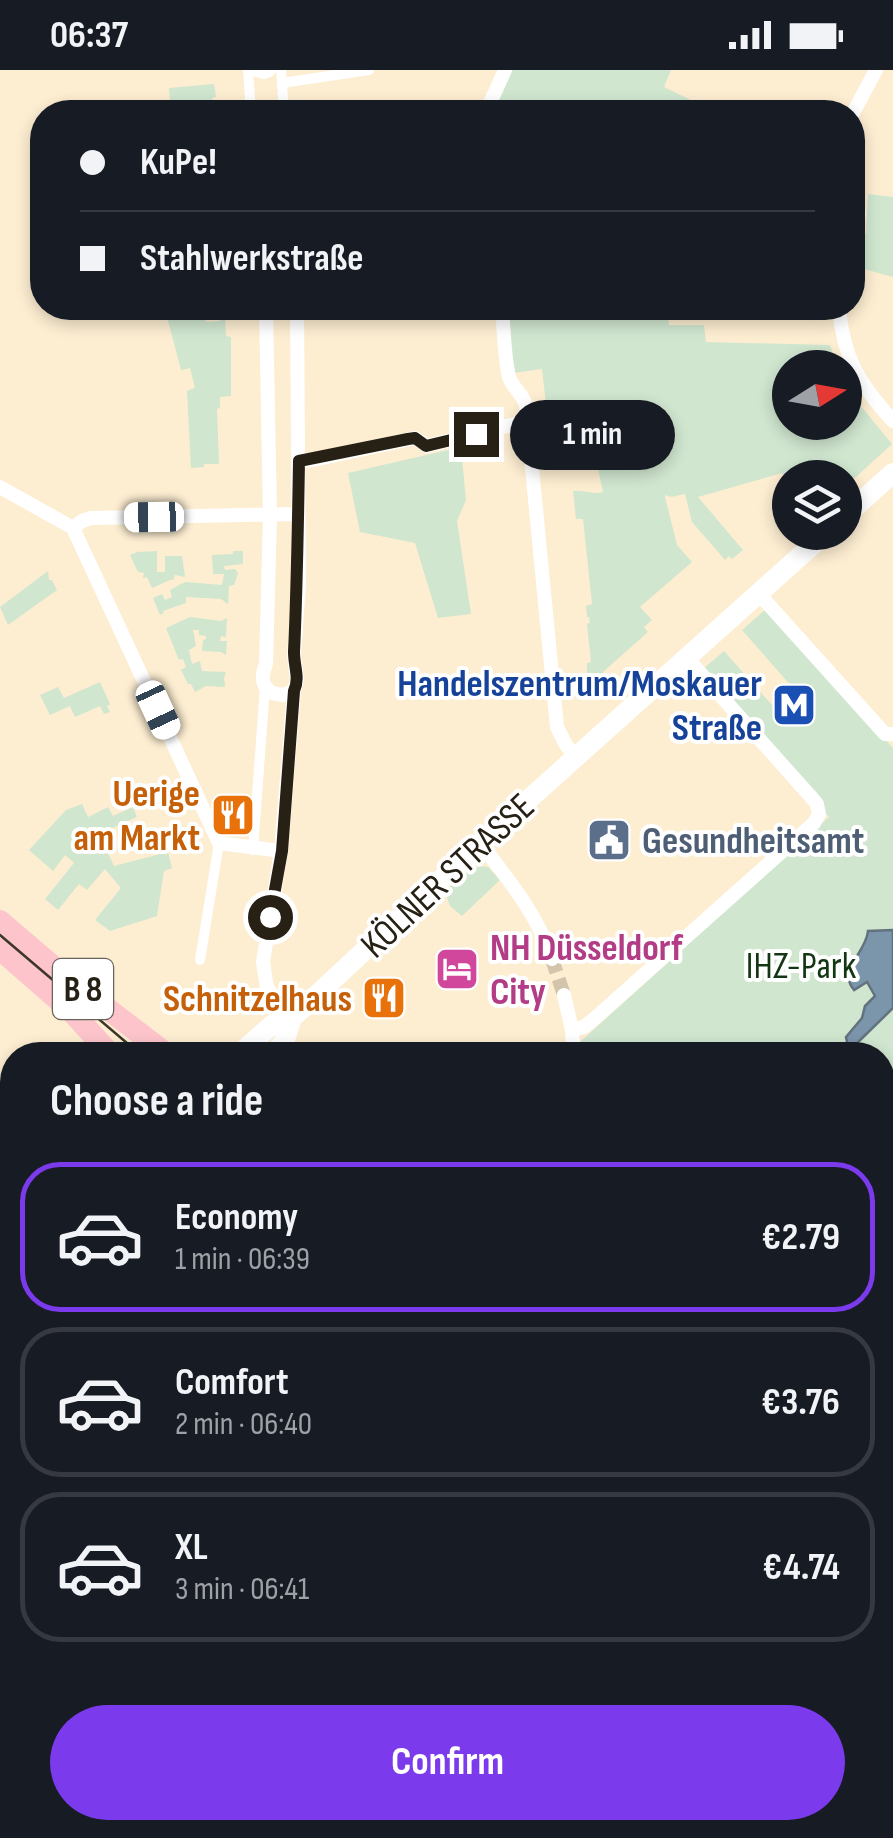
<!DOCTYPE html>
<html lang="en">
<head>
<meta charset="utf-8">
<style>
	:root { --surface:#171b24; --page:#20242c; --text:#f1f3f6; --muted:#9ea1a6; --line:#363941; --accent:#7c3aed }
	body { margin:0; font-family:"Sofia Sans Condensed",sans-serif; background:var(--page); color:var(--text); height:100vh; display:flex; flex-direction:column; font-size:38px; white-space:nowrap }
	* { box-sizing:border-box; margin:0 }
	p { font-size:32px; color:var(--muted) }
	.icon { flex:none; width:55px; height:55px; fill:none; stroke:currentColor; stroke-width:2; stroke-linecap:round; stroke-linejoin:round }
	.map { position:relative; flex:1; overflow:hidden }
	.sheet { position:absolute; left:0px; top:972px; width:895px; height:798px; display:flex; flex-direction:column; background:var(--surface); border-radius:40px 40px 0 0; box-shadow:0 5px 15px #0003 }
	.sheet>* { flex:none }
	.banner { position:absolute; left:30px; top:30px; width:835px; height:220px; border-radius:40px; box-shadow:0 5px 15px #0003; display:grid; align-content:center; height:220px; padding:0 50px; background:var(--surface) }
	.needle { width:65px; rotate:79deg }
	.buttons { position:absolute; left:772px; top:280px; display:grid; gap:20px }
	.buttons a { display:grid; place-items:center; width:90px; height:90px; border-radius:50%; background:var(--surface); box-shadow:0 5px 15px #0003; font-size:50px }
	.end { position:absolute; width:45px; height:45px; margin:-22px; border:12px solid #272014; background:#fff; box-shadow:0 0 0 5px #fff }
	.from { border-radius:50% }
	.bubble { position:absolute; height:70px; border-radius:35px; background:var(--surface); box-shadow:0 5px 15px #0003; font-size:32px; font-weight:700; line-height:70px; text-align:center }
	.car { position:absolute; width:30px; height:60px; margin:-30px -15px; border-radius:12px; box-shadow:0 0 8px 2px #0007; background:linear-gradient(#fff 24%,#345 0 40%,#fff 0 76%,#345 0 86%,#fff 0) }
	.banner b { display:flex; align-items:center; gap:35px; height:95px; font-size:38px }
	.banner b+b { border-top:2px solid var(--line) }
	.banner i { width:25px; height:25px; background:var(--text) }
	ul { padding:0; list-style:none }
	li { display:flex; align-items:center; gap:30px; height:150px; margin:0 20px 15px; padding:0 30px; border:5px solid var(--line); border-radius:40px }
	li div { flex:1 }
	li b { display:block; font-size:38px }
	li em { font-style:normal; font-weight:700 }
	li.active { border-color:var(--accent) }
	li>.icon { width:90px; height:90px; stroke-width:1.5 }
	h2 { padding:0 50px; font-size:45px; line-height:120px }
	.primary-button { display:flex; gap:20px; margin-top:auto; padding:20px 50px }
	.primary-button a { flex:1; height:115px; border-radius:60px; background:var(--accent); color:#fff; font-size:40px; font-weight:700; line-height:115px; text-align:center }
	.status { display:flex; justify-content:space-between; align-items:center; height:70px; padding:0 50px; background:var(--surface); direction:ltr }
	.status svg { height:28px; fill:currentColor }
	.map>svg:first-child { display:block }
</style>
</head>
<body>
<div class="status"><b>06:37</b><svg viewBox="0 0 49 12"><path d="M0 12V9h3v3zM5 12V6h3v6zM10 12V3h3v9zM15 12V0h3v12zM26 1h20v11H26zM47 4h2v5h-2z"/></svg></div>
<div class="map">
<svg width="893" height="1768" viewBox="0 0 893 1768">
	<rect width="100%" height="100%" fill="#fdeed2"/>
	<path fill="#d0e6cf" d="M510 0H671L664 17 716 42H493Z
		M214 14 216 27 212 28 213 42H171L169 18Z
		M868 124 893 127V207L853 196 866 163Z
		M183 238H204L206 252 220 251 225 247 226 266 231 267V326L220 327V338L217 339 219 394H204V397L191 398 187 321 195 318 190 298 181 300 166 243Z
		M508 238H668L669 255H704L706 272 830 275 838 297 790 298V352H845V313L860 335 892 374 845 417V408H790V424L782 403 698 427 743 480 732 489 729 486 725 490 692 452 685 424 671 427 666 425 665 427 677 475 692 492 640 537 652 550 644 557 648 562 603 602 604 605 597 615 587 610V593L591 592 587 554 590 553 589 547H587L586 536 592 534 583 449H576L573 421C584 420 593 425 603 422L596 390 571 392 568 358 549 361 542 299 513 303Z
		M461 377 466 430 457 451 471 544 438 548 415 473 360 462 348 403Z
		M157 481V502H165V486H182L185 507 175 505 173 510H170L152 518 147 507 143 508 144 503 138 502 130 485 137 482Z
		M233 481H243V494L224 496 225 500 235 499 238 503 234 515 229 516 228 534 221 529 186 527V533L163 541 164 543 160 545 153 528 162 524 165 530 172 527 170 520 185 512 222 515 224 504H213L212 485 233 484Z
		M48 501 49 510H52L57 520 8 555 0 537Z
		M767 538 893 678V1008L883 1018 882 985H580V972L829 747 703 599 724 581 772 635 792 617 742 560Z
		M190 547 221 551 227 548 226 567 221 566 220 571H227L226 585 221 582 202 581 203 570 206 569V566L199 565V560H193L196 576 189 580 192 594 200 591 202 601 226 602 224 608 225 617 206 616 195 622 191 614H188L181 600 186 597 183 589 179 590 166 558Z
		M100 612 110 634 107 636 110 642 104 644 100 636 75 647 70 636 50 645 40 625 58 617 64 628Z
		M82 734 88 747 108 737 113 746 133 737 137 747 99 764 114 796 168 782 172 798 164 801 157 846 110 861 95 850 121 818 105 799 87 820 79 814 58 840 45 829 74 793 65 785 53 801 29 780 66 740Z
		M479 796 488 797 500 810 462 846 450 836 445 821 469 800Z"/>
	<path fill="#7b95ab" stroke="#62727e" stroke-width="2.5" d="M893 860V938L849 981 846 967 862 948 865 936 875 926 867 912 854 920C837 900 866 883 868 861Z"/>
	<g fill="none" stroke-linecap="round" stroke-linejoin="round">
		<path stroke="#d2c5ac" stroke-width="14" stroke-dasharray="14 7" stroke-linecap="butt" d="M552 889 564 925"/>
		<path stroke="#fff" stroke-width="10" d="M248 0 251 42
			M281 0 284 42
			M282 13 369 0
			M253 780 265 616
			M200 890 219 773"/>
		<path stroke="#fff" stroke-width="14" d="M256 0 264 2 269 0
			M486 42 505 0
			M852 45 876 0
			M852 108 859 144 852 172
			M266 238 270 445 266 594C261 606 261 616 272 623L283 625 294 621
			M502 238C504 260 504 285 509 307 513 319 523 323 526 336L557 657 566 675 576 687
			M839 238C843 288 860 315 893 351
			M299 391 313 390 415 368 427 376 527 351
			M0 417 73 458 82 451 91 448 298 444
			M73 458 219 773 281 781
			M759 524 885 664H893
			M480 773C508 809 538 845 552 889
			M564 925 572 960 574 985
			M292 948 267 918 263 892 281 781 294 621 297 610 294 586 299 514 297 238
			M572 960 584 957 594 949 814 753 819 744 817 734 812 728 687 588
			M0 1082 12 1092
			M882 1288 893 1275
			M882 1687 893 1691
			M0 1709 12 1685"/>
		<path stroke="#fff" stroke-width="18" d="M882 1505 893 1496
			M612 1768 615 1758"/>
		<path stroke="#fff" stroke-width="20" d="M845 446 893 403
			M238 985 272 955 292 948 480 773 827 462
			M272 985 284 972 292 948
			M0 1202 12 1191"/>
		<path stroke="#fdc4cb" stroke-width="22" d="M0 851 62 904 168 985
			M0 879 73 943 111 985
			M882 1393 893 1396
			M882 1411 893 1414"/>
		<path stroke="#3e3628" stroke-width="2.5" d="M0 865 141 985
			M882 1406 893 1409"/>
		<defs>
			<path id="rail" d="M882 1440 893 1430
				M454 1768 467 1758"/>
		</defs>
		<use href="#rail" stroke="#3e3628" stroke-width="9"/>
		<use href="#rail" stroke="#fff" stroke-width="5" stroke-dasharray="15" stroke-linecap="butt"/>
	</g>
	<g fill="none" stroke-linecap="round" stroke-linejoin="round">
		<path stroke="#272014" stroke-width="12" d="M270 847 282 781 294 621C300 608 294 597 294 582 297 519 298 455 299 391L408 369 415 368 426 376 476 364"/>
	</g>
	<defs>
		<symbol id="metro-square" viewBox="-11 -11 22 22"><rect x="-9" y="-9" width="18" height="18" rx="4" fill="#1a4fb4" stroke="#fff"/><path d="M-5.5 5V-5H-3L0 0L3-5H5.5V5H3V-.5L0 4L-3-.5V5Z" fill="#fff"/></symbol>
		<symbol id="restaurant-square" viewBox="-11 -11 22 22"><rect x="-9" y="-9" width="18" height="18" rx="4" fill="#e8710a" stroke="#fff"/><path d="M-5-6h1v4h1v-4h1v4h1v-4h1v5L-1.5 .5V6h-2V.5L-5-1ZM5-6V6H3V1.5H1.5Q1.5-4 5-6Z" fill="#fff"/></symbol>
		<symbol id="civic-square" viewBox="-11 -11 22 22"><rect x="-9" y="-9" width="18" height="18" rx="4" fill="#5c6f8a" stroke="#fff"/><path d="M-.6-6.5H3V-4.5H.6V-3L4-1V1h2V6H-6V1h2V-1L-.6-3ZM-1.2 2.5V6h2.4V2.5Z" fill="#fff"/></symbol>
		<symbol id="hotel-square" viewBox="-11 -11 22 22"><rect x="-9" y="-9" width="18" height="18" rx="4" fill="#d1479c" stroke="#fff"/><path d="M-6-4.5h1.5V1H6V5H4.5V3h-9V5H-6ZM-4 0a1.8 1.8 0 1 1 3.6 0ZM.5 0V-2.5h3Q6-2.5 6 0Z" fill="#fff"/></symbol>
	</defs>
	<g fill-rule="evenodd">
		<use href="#metro-square" x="769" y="610" width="50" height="50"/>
		<use href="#restaurant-square" x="208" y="720" width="50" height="50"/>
		<use href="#civic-square" x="584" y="745" width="50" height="50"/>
		<use href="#hotel-square" x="432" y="874" width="50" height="50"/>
		<use href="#restaurant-square" x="359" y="903" width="50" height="50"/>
	</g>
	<g text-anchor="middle" stroke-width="8" stroke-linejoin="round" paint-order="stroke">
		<rect fill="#fff" stroke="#68635a" stroke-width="2.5" x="53" y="889" width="60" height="60" rx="8"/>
		<g font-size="35" font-weight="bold" fill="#272014">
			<text x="83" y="931">B 8</text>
		</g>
		<g font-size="38" font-weight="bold" fill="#164399" stroke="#fff" text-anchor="end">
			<text x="762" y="626">Handelszentrum/Moskauer<tspan x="762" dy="44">Straße</tspan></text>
		</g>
		<g font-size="38" font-weight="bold" fill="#c56008" stroke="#fff" text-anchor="end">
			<text x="200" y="736">Uerige<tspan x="200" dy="44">am Markt</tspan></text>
			<text x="352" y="941">Schnitzelhaus</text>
		</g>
		<g font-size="38" font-weight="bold" fill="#4e5e75" stroke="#fff" text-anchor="start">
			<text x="642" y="783">Gesundheitsamt</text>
		</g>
		<g font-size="38" fill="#272014" stroke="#fff">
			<text transform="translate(447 805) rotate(-43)" y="13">KÖLNER STRASSE</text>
		</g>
		<g font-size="38" font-weight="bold" fill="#b23c85" stroke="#fff" text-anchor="start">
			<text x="490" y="890">NH Düsseldorf<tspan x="490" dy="44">City</tspan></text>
		</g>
		<g font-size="38" fill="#133713" stroke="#fff">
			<text x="801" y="908">IHZ-Park</text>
		</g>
	</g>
</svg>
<div class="buttons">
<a><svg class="needle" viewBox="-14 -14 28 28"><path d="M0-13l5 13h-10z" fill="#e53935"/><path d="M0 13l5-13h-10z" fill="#9ea1a6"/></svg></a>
<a><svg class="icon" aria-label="layers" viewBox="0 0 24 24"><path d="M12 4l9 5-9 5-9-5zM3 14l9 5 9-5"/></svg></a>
</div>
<i class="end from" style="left:270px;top:847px"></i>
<i class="end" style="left:476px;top:364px"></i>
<div class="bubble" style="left:510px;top:330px;width:165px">1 min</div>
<i class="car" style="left:154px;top:447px;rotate:269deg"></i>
<i class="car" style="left:158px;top:640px;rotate:155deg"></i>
<div class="banner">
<b><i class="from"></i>KuPe!</b>
<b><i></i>Stahlwerkstraße</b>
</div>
<section class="sheet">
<h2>Choose a ride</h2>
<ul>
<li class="active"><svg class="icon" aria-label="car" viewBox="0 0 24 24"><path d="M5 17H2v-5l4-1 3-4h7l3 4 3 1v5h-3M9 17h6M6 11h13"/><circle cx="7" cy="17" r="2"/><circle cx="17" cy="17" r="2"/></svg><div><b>Economy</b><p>1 min · 06:39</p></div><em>€2.79</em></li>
<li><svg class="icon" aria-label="car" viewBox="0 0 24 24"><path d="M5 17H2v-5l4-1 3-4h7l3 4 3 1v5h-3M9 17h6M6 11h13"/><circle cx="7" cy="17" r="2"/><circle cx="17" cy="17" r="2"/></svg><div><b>Comfort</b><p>2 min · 06:40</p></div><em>€3.76</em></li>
<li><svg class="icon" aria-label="car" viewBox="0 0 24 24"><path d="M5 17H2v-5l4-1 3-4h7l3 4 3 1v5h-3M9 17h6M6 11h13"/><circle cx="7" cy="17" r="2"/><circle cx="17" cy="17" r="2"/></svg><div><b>XL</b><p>3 min · 06:41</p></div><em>€4.74</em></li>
</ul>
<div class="primary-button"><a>Confirm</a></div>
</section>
</div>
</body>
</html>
